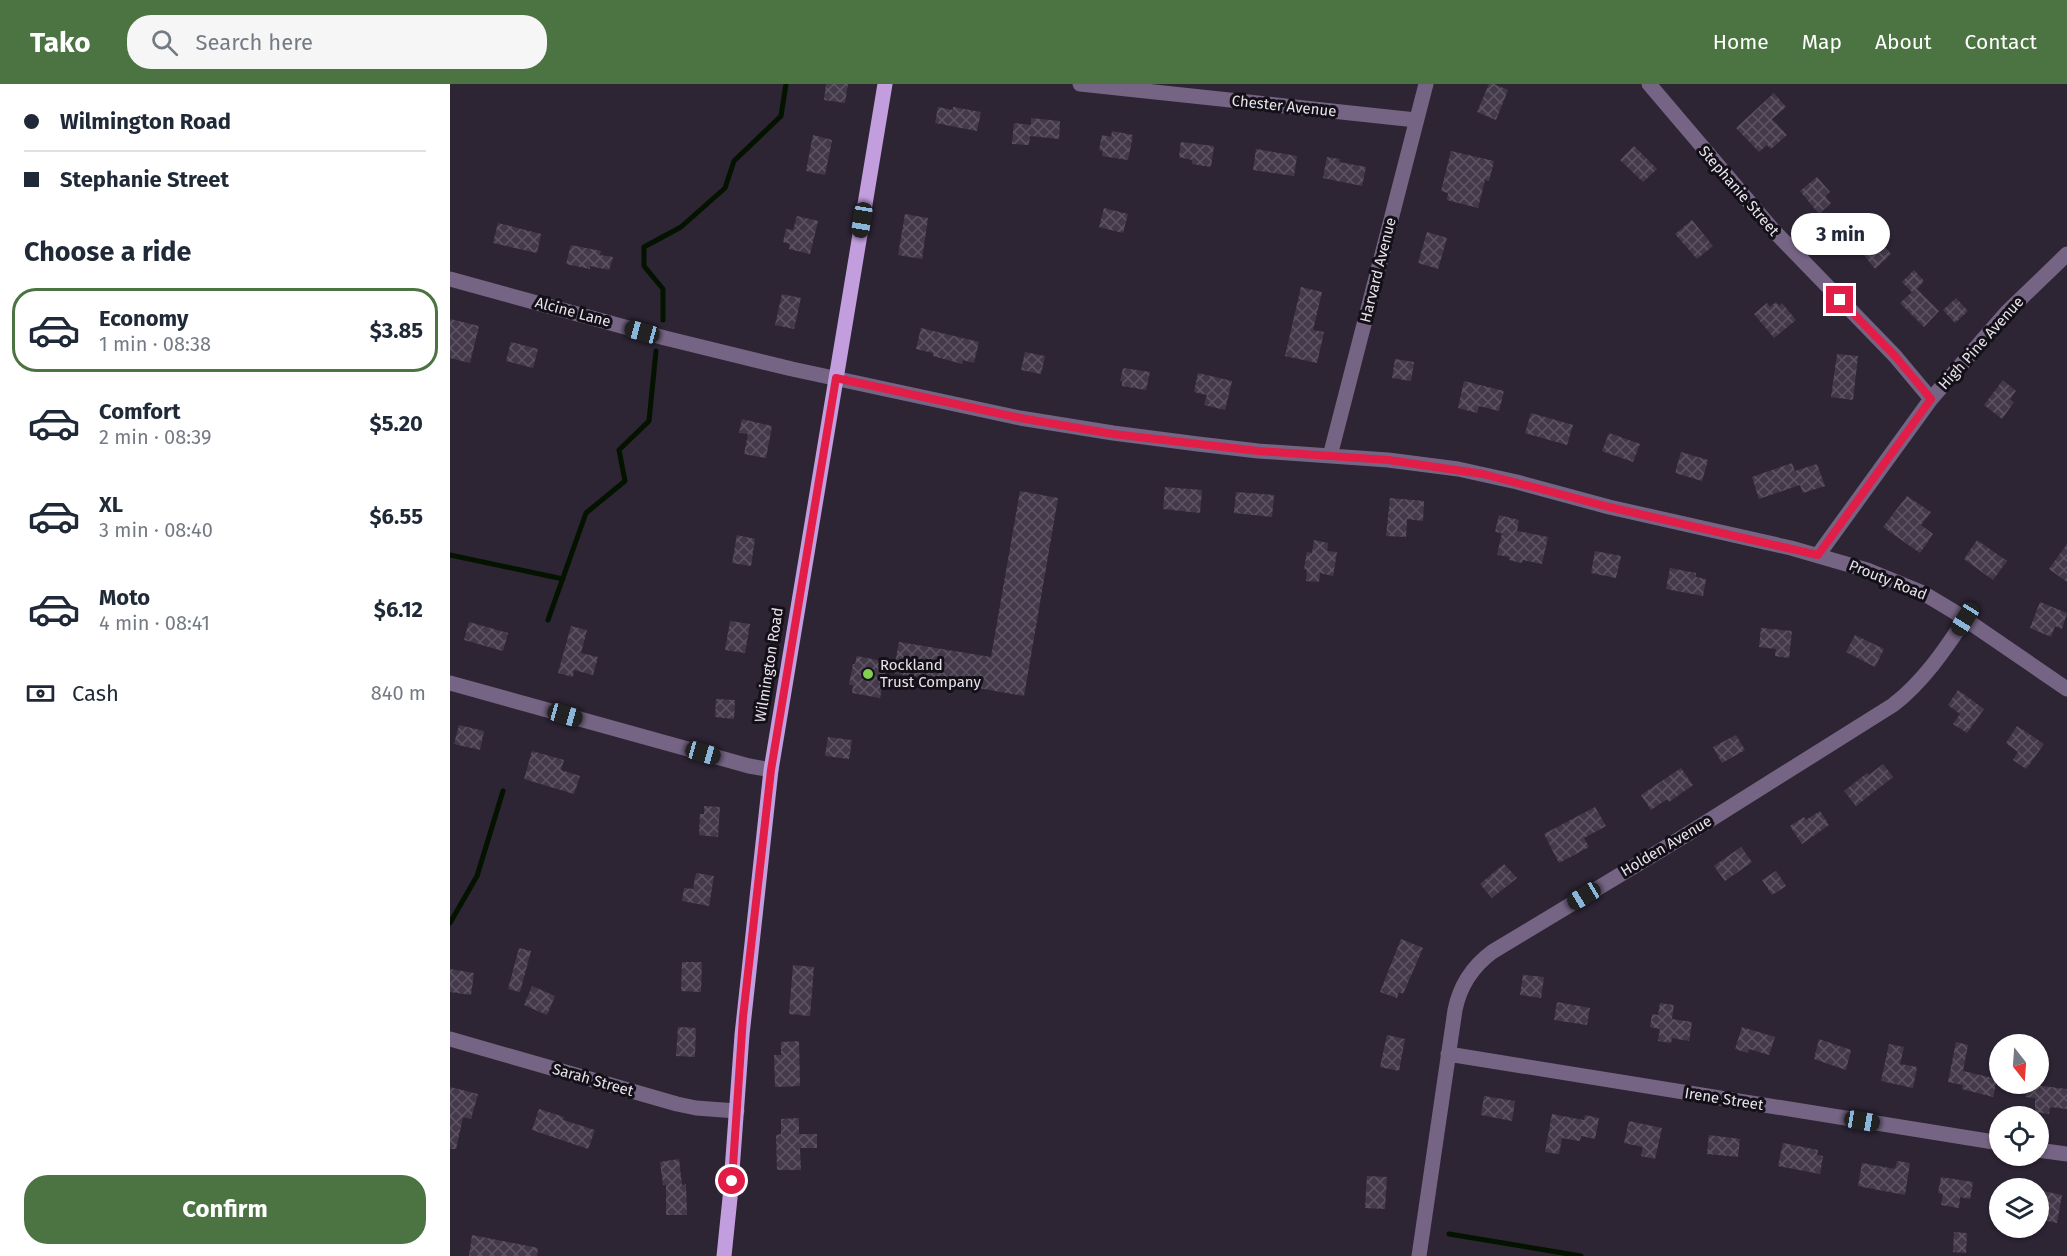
<!DOCTYPE html>
<html lang="en">
<head>
<meta charset="utf-8">
<style>
	:root { --surface:#fff; --page:#f6f6f7; --text:#1f2937; --muted:#747a83; --line:#e0e1e3; --accent:#4c7442 }
	body { margin:0; font-family:"Fira Sans",sans-serif; background:var(--page); color:var(--text); height:100vh; display:flex; flex-direction:column; font-size:22px; white-space:nowrap }
	* { box-sizing:border-box; margin:0 }
	p { font-size:20px; color:var(--muted) }
	.icon { flex:none; width:33px; height:33px; fill:none; stroke:currentColor; stroke-width:2; stroke-linecap:round; stroke-linejoin:round }
	.map { position:relative; flex:1; overflow:hidden }
	.details { display:flex; flex-direction:column; background:var(--surface); width:450px }
	.details>* { flex:none }
	.guide { display:grid; align-content:center; height:132px; padding:0 24px; background:var(--surface) }
	.needle { width:39px; rotate:163deg }
	.fabs { position:absolute; left:1539px; top:950px; display:grid; gap:12px }
	.fabs a { display:grid; place-items:center; width:60px; height:60px; border-radius:50%; background:var(--surface); box-shadow:0 2px 4px #0004; font-size:30px }
	.end { position:absolute; width:27px; height:27px; margin:-14px; border:8px solid #e11d48; background:#fff; box-shadow:0 0 0 3px #fff }
	.from { border-radius:50% }
	.bubble { position:absolute; height:42px; border-radius:21px; background:var(--surface); box-shadow:0 2px 4px #0004; font-size:20px; font-weight:700; line-height:42px; text-align:center }
	.car { position:absolute; width:18px; height:36px; margin:-18px -9px; border-radius:8px; box-shadow:0 0 4px 2px #0007; background:linear-gradient(#222 24%,#8ab4d8 0 40%,#222 0 76%,#8ab4d8 0 86%,#222 0) }
	.guide b { display:flex; align-items:center; gap:21px; height:57px; font-size:22px }
	.guide b+b { border-top:2px solid var(--line) }
	.guide i { width:15px; height:15px; background:var(--text) }
	ul { padding:0; list-style:none }
	li { display:flex; align-items:center; gap:18px; height:84px; margin:0 12px 9px; padding:0 12px; border:3px solid transparent; border-radius:24px }
	li div { flex:1 }
	li b { display:block; font-size:22px }
	li em { font-style:normal; font-weight:700 }
	li.active { border-color:var(--accent) }
	li>.icon { width:54px; height:54px; stroke-width:1.5 }
	h2 { padding:0 24px; font-size:27px; line-height:72px }
	.pay { display:flex; align-items:center; gap:15px; height:66px; padding:0 24px; font-size:22px }
	.pay p { margin-inline-start:auto }
	.primary-button { display:flex; gap:12px; margin-top:auto; padding:12px 24px }
	.primary-button a { flex:1; height:69px; border-radius:24px; background:var(--accent); color:#fff; font-size:24px; font-weight:700; line-height:69px; text-align:center }
	header { display:flex; align-items:center; gap:36px; box-sizing:border-box; height:84px; padding:0 30px; background:var(--accent); color:#fff }
	header strong { font-size:28px }
	nav { display:flex; gap:33px; margin-inline-start:auto; font-size:21px }
	.search { width:420px; height:54px; background:var(--page); display:flex; align-items:center; gap:15px; box-sizing:border-box; padding:0 21px; border-radius:24px; color:var(--muted); font-size:22px }
	main { display:flex; flex:1; min-height:0 }
	.map>svg:first-child { display:block }
</style>
</head>
<body>
<header>
<strong>Tako</strong>
<div class="search"><svg class="icon" aria-label="search" viewBox="0 0 24 24"><circle cx="10" cy="10" r="6"/><path d="M15 15l6 6"/></svg>Search here</div>
<nav><a>Home</a><a>Map</a><a>About</a><a>Contact</a></nav>
</header>
<main>
<section class="details">
<div class="guide">
<b><i class="from"></i>Wilmington Road</b>
<b><i></i>Stephanie Street</b>
</div>
<h2>Choose a ride</h2>
<ul>
<li class="active"><svg class="icon" aria-label="car" viewBox="0 0 24 24"><path d="M5 17H2v-5l4-1 3-4h7l3 4 3 1v5h-3M9 17h6M6 11h13"/><circle cx="7" cy="17" r="2"/><circle cx="17" cy="17" r="2"/></svg><div><b>Economy</b><p>1 min · 08:38</p></div><em>$3.85</em></li>
<li><svg class="icon" aria-label="car" viewBox="0 0 24 24"><path d="M5 17H2v-5l4-1 3-4h7l3 4 3 1v5h-3M9 17h6M6 11h13"/><circle cx="7" cy="17" r="2"/><circle cx="17" cy="17" r="2"/></svg><div><b>Comfort</b><p>2 min · 08:39</p></div><em>$5.20</em></li>
<li><svg class="icon" aria-label="car" viewBox="0 0 24 24"><path d="M5 17H2v-5l4-1 3-4h7l3 4 3 1v5h-3M9 17h6M6 11h13"/><circle cx="7" cy="17" r="2"/><circle cx="17" cy="17" r="2"/></svg><div><b>XL</b><p>3 min · 08:40</p></div><em>$6.55</em></li>
<li><svg class="icon" aria-label="car" viewBox="0 0 24 24"><path d="M5 17H2v-5l4-1 3-4h7l3 4 3 1v5h-3M9 17h6M6 11h13"/><circle cx="7" cy="17" r="2"/><circle cx="17" cy="17" r="2"/></svg><div><b>Moto</b><p>4 min · 08:41</p></div><em>$6.12</em></li>
</ul>
<div class="pay"><svg class="icon" aria-label="cash" viewBox="0 0 24 24"><path d="M3 7h18v10H3z"/><circle cx="12" cy="12" r="2"/></svg>Cash<p>840 m</p></div>
<div class="primary-button"><a>Confirm</a></div>
</section>
<div class="map">
<svg width="1617" height="1172" viewBox="0 0 1617 1172">
	<defs>
		<pattern id="building-cross-hatch" width="8" height="8" patternUnits="userSpaceOnUse" patternTransform="scale(1.5)"><rect width="8" height="8" fill="#43394a"/><path d="M0 0l8 8M0 8l8-8" fill="none" stroke="#5e5564"/></pattern>
	</defs>
	<rect width="100%" height="100%" fill="#2d2434"/>
	<g fill="none" stroke-linecap="round" stroke-linejoin="round">
		<path stroke="#041200" stroke-width="5" d="M213 236V205L194 182V163L231 143 275 104 284 77 331 32 336 0
			M0 471 113 495
			M98 536 136 429 175 397 169 366 199 337 206 267
			M0 839 27 792 53 707
			M999 1150 1131 1172"/>
	</g>
	<path fill="url(#building-cross-hatch)" d="M376 0H398L395 19 374 16Z
		M1039 0H1044L1058 6 1046 36 1027 28Z
		M1324 9 1336 23 1322 35 1337 51 1321 65 1317 61 1309 68 1286 44Z
		M488 23 503 26V23L531 28 527 47 485 39Z
		M581 34 610 37 609 55 580 52 579 61 562 60 564 39 581 41Z
		M662 47 683 51 678 76 652 72 653 67 649 66 652 51 661 53Z
		M363 51 382 56 375 91 356 87Z
		M731 58 764 62 761 83 742 80V76L729 73Z
		M1184 62 1207 85 1193 98 1170 76Z
		M806 65 847 72 844 92 803 86Z
		M1001 67 1044 77 1039 97 1035 96 1028 124 997 116 998 109 991 107Z
		M877 73 890 75 889 78 916 83 912 102 873 94Z
		M1367 93 1380 108 1375 112 1381 119 1369 130 1350 107Z
		M654 124 678 130 673 149 649 143Z
		M455 130 478 134 472 175 448 171Z
		M347 132 368 137 360 170 339 165 340 160 333 158 336 145 343 146Z
		M1242 136 1263 162 1247 175 1225 150Z
		M48 139 91 150 87 169 43 159Z
		M1419 147 1441 170 1425 185 1405 160Z
		M977 148 997 154 988 185 968 179Z
		M121 161 151 167 150 171 163 173 159 186 140 182V185L116 180Z
		M1464 186 1474 197 1467 205 1489 227 1474 243 1450 219 1462 208 1452 198Z
		M851 203 872 208 863 246 874 248 867 279 835 272Z
		M332 210 351 214 344 245 325 241Z
		M1506 214 1518 227 1505 239 1493 226Z
		M1326 218 1329 222 1332 219 1346 236 1324 254 1304 230 1317 219 1320 223Z
		M0 235 29 242 20 279 0 274Z
		M471 244 529 258 524 279 513 276 512 280 483 272V269L466 265Z
		M61 258 88 265 83 284 56 277Z
		M575 268 595 272 591 290 571 286Z
		M1387 270 1408 272 1403 316 1381 313Z
		M945 275 964 278 961 297 942 294Z
		M673 284 700 288 696 306 672 302V297H670Z
		M748 289 782 297 775 326 754 321 757 311 744 308Z
		M1553 296 1566 307 1560 315 1564 318 1552 335 1534 321Z
		M1014 297 1054 307 1049 327 1029 322 1027 329 1008 324Z
		M1081 329 1123 341 1117 361 1075 349Z
		M292 335 322 342 316 374 294 370 298 350 289 349Z
		M1159 349 1190 360 1183 378 1152 367Z
		M1231 368 1258 376 1252 397 1225 389Z
		M1342 379 1345 387 1367 380 1375 402 1353 409 1350 401 1309 415 1302 393Z
		M715 403 752 406 750 429 713 425Z
		M570 407 608 414 574 612 443 589 449 558 541 573Z
		M786 408 824 411 822 433 784 429Z
		M1457 412 1481 428 1471 441 1483 450 1470 469 1433 443Z
		M940 414 974 417 973 437 957 435 956 453 936 452Z
		M1049 431 1069 436 1067 447 1098 453 1092 480 1073 476 1072 479 1059 476 1060 473 1047 471 1052 449 1045 448Z
		M287 451 305 455 301 482 282 479Z
		M864 456 878 459 877 467 887 468 883 492 870 489 869 498 856 497 857 486 854 485 857 468 862 469Z
		M1527 456 1557 477 1543 496 1514 475Z
		M1617 460V498L1599 485Z
		M1145 467 1171 472 1166 494 1141 489Z
		M1220 484 1246 489V493L1256 495 1253 512 1216 505Z
		M1590 518 1617 529 1612 545 1605 542 1601 553 1580 544Z
		M280 537 300 540 295 569 275 566Z
		M19 538 58 549 53 567 14 556Z
		M121 542 137 546 131 569 148 573 143 591 124 586 123 593 108 589Z
		M1311 544 1342 547 1339 574 1325 572 1326 565 1309 563Z
		M1405 551 1434 565 1425 583 1396 568Z
		M407 572 437 578 430 614 402 609 403 601H399L403 580H405Z
		M1508 606 1534 625 1517 649 1503 640 1510 630 1498 621Z
		M266 615 285 616 284 635 265 633Z
		M9 641 34 647 30 666 4 660Z
		M1567 642 1594 660 1576 685 1563 676 1568 668 1556 659Z
		M1286 651 1295 666 1272 679 1263 663Z
		M378 653 402 656 399 675 375 672Z
		M82 667 114 676 111 686 130 692 124 710 74 695Z
		M1433 680 1443 693 1406 722 1394 707 1417 689 1419 691Z
		M1231 684 1243 701 1219 718 1217 715 1201 726 1191 711Z
		M254 722 270 723 268 753 249 751 250 730H254Z
		M1145 723 1156 742 1134 754 1139 763 1109 779 1094 750Z
		M1370 727 1379 741 1352 760 1340 742 1354 733 1356 736Z
		M1291 763 1302 778 1275 797 1264 782Z
		M1054 780 1067 794 1042 814 1030 800Z
		M1326 787 1336 802 1322 811 1312 796Z
		M246 789 264 792 259 822 232 817 234 804 243 805Z
		M951 855 973 864 953 910 949 908 947 914 930 908Z
		M69 864 81 867 70 908 58 905Z
		M232 878H252L251 908 231 907Z
		M343 881 364 883 360 932 339 930Z
		M0 885 24 889 21 911 0 908Z
		M1073 891 1094 893 1091 914 1070 911Z
		M82 902 105 912 97 931 74 921Z
		M1107 918 1140 924 1137 941 1104 936Z
		M1210 919 1224 921 1222 935 1242 938 1239 957 1222 954 1221 959 1208 957 1210 945 1200 943 1202 930 1208 931Z
		M228 943 246 944 245 973 226 972Z
		M1292 943 1325 953 1319 971 1299 965 1298 969 1285 965Z
		M937 951 955 955 949 987 930 983Z
		M1369 955 1401 966 1396 986 1364 975Z
		M349 957 350 1002 325 1003 324 971H331V958Z
		M1506 958 1518 961 1513 987 1547 995 1543 1013 1512 1005 1513 1001 1498 998Z
		M1439 960 1454 963 1450 980 1467 983 1463 1004 1431 997Z
		M1577 1000 1617 1005V1025L1600 1023 1599 1030 1585 1028V1014L1576 1013Z
		M0 1003 28 1010 21 1035 13 1033 6 1065H0Z
		M1034 1012 1065 1017 1062 1037 1031 1031Z
		M89 1025 114 1033 113 1036 145 1046 138 1065 82 1046Z
		M1102 1030 1134 1036 1135 1031 1149 1034 1145 1055 1131 1052 1130 1057 1112 1054 1109 1070 1095 1068Z
		M349 1034V1050H367V1064H350L351 1086H327L326 1051 331 1050V1035Z
		M1179 1037 1212 1044 1205 1075 1191 1072 1193 1063 1174 1059Z
		M1259 1051 1290 1055 1288 1073 1257 1070Z
		M1333 1059 1368 1066 1367 1071 1373 1072 1370 1090 1328 1082Z
		M229 1075 232 1101 236 1100 237 1131H216V1101H213L210 1078Z
		M1447 1077 1460 1079 1455 1111 1408 1102 1412 1079 1445 1085Z
		M917 1092 937 1093 935 1125 915 1124Z
		M1491 1093 1523 1098 1520 1115 1510 1113 1509 1124 1491 1121 1493 1110 1488 1109Z
		M1588 1106 1612 1111 1607 1139 1592 1136 1593 1129 1588 1128Z
		M1504 1148 1517 1149 1516 1169 1503 1168Z
		M22 1151 88 1164 87 1172H19Z"/>
	<g fill="none" stroke-linecap="round" stroke-linejoin="round">
		<path stroke="#756483" stroke-width="15" d="M630 0 966 36
			M1199 0 1324 147 1445 272 1481 315
			M0 195 215 254 342 285 570 334 663 349 748 360 808 367 938 376 1008 385 1067 398 1159 423 1341 464 1417 486 1473 509 1503 527 1617 605
			M880 372 976 0
			M1368 471 1481 315 1557 228 1617 170
			M0 599 299 682 321 686
			M0 955 227 1020 246 1024 287 1027
			M998 970 1550 1059
			M1588 1066 1617 1070
			M969 1172 1005 926C1010 901 1022 883 1042 868L1236 751 1443 621C1472 599 1495 566 1515 535"/>
		<path stroke="#c29ede" stroke-width="15" d="M274 1172 280 1114 292 951 321 686 435 0"/>
	</g>
	<g fill="none" stroke-linecap="round" stroke-linejoin="round">
		<path stroke="#e11d48" stroke-width="8" d="M282 1097 293 933 321 686 386 294 570 334 663 350 808 367 938 376 1033 390 1159 423 1368 471 1481 315 1445 272 1390 216"/>
	</g>
	<circle fill="#82d050" stroke="#131017" stroke-width="2" cx="418" cy="590" r="6"/>
	<g text-anchor="middle" stroke-width="6" stroke-linejoin="round" paint-order="stroke">
		<g font-size="15" fill="#e8e2ed" stroke="#131017">
			<text transform="translate(834 22) rotate(6)" y="5">Chester Avenue</text>
			<text transform="translate(1289 107) rotate(49)" y="5">Stephanie Street</text>
			<text transform="translate(928 186) rotate(-76)" y="5">Harvard Avenue</text>
			<text transform="translate(123 228) rotate(15)" y="5">Alcine Lane</text>
			<text transform="translate(1531 259) rotate(-48)" y="5">High Pine Avenue</text>
			<text transform="translate(1438 496) rotate(22)" y="5">Prouty Road</text>
			<text transform="translate(319 581) rotate(-81)" y="5">Wilmington Road</text>
			<text transform="translate(1216 762) rotate(-31)" y="5">Holden Avenue</text>
			<text transform="translate(143 996) rotate(16)" y="5">Sarah Street</text>
			<text transform="translate(1274 1015) rotate(9)" y="5">Irene Street</text>
		</g>
		<g font-size="15" fill="#e8e2ed" stroke="#131017" text-anchor="start">
			<text x="430" y="586">Rockland<tspan x="430" dy="17">Trust Company</tspan></text>
		</g>
	</g>
</svg>
<div class="fabs">
<a><svg class="needle" viewBox="-14 -14 28 28"><path d="M0-13l5 13h-10z" fill="#e53935"/><path d="M0 13l5-13h-10z" fill="#747a83"/></svg></a>
<a><svg class="icon" aria-label="locate" viewBox="0 0 24 24"><circle cx="12" cy="12" r="6"/><path d="M12 2v4M12 18v4M2 12h4M18 12h4"/></svg></a>
<a><svg class="icon" aria-label="layers" viewBox="0 0 24 24"><path d="M12 4l9 5-9 5-9-5zM3 14l9 5 9-5"/></svg></a>
</div>
<i class="end from" style="left:282px;top:1097px"></i>
<i class="end" style="left:1390px;top:216px"></i>
<div class="bubble" style="left:1341px;top:129px;width:99px">3 min</div>
<i class="car" style="left:412px;top:136px;rotate:189deg"></i>
<i class="car" style="left:192px;top:248px;rotate:285deg"></i>
<i class="car" style="left:1515px;top:535px;rotate:212deg"></i>
<i class="car" style="left:115px;top:631px;rotate:106deg"></i>
<i class="car" style="left:253px;top:669px;rotate:106deg"></i>
<i class="car" style="left:1134px;top:812px;rotate:239deg"></i>
<i class="car" style="left:1412px;top:1037px;rotate:99deg"></i>
</div>
</main>
</body>
</html>
